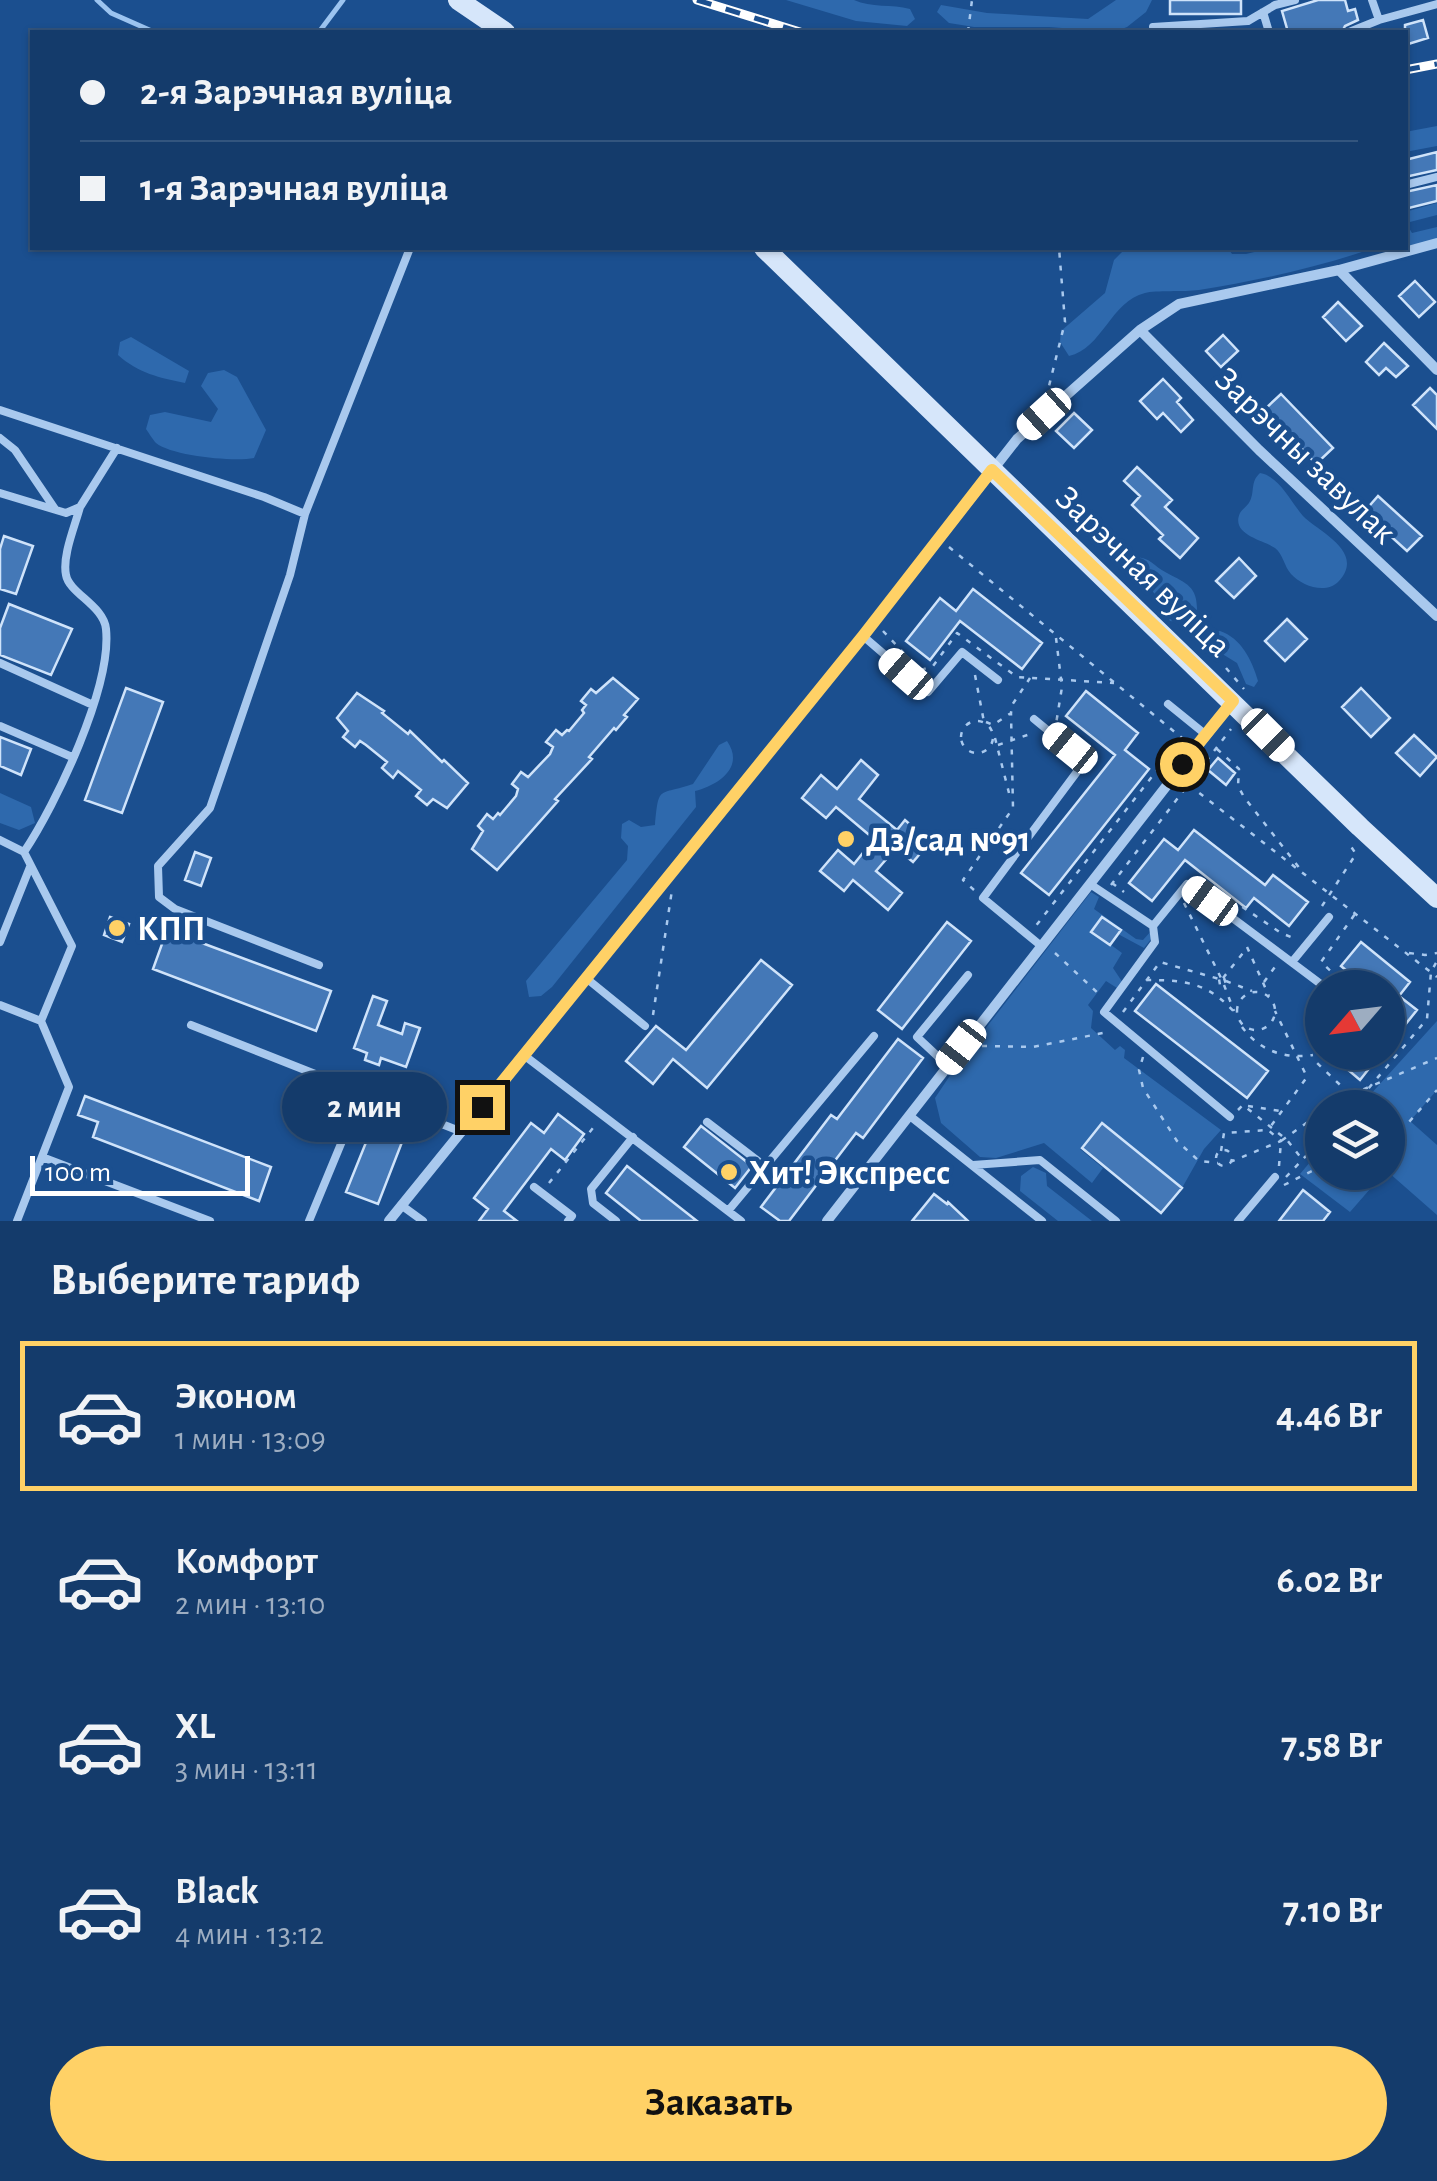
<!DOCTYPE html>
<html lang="ru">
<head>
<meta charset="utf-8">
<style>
	:root { --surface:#143b6b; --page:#1d4271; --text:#f1f3f6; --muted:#9dadc1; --line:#33557e; --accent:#ffd166 }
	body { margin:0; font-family:"Alegreya Sans",sans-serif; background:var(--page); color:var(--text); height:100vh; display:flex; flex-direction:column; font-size:38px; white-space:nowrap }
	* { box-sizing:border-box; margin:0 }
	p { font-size:32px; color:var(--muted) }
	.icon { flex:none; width:55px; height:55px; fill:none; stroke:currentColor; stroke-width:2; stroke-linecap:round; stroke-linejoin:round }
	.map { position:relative; height:1221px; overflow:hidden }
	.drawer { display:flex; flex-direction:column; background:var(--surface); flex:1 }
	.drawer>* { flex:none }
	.guide { position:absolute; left:30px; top:30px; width:1378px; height:220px; border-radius:0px; box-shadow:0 2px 8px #0004,0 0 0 2px var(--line); display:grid; align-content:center; height:220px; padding:0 50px; background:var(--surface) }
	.needle { width:65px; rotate:242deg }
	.tools { position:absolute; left:1305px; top:970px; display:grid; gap:20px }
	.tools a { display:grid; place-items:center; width:100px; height:100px; border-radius:50%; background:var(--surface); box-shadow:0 2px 8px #0004,0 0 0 2px var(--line); font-size:50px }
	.scale { position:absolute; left:30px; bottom:25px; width:220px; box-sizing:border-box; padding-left:10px; border:5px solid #fff; border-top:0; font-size:28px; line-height:35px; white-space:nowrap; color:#fff; -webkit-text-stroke:8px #1b4f8f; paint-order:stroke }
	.end { position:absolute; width:45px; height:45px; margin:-22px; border:12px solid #ffd166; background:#111; box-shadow:0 0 0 5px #111 }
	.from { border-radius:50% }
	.bubble { position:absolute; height:70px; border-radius:35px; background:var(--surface); box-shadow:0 2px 8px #0004,0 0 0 2px var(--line); font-size:32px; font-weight:700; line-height:70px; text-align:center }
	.car { position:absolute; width:30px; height:60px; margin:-30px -15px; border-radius:12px; box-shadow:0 0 8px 2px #0007; background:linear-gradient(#fff 24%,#345 0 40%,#fff 0 76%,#345 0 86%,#fff 0) }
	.guide b { display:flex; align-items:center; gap:35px; height:95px; font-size:38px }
	.guide b+b { border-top:2px solid var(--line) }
	.guide i { width:25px; height:25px; background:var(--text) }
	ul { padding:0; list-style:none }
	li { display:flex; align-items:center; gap:30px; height:150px; margin:0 20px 15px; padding:0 30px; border:5px solid transparent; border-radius:0px }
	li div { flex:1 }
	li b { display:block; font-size:38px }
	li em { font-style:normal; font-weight:700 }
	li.on { border-color:var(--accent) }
	li>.icon { width:90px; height:90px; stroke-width:1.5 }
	h2 { padding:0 50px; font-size:45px; line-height:120px }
	.action { display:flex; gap:20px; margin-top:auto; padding:20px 50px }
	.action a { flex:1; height:115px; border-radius:60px; background:var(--accent); color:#111; font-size:40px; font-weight:700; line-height:115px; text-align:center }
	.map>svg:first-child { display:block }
</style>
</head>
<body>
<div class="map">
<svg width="1437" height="1221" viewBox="0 0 1437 1221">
	<rect width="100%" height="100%" fill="#1b4f8f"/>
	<path fill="#2e69ad" d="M786 0H854C871 8 892 4 910 9L915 19 907 26 856 21Z
		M1116 0H1152L1146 12 1127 27 1114 32 1049 27H974L949 23 937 12 941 5 987 13 1088 19Z
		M1437 126V146L1405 152V132Z
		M1437 203V215L1406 223 1412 233 1437 227V241L1405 246V212Z
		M1126 248H1228L1232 254H1246L1271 248H1366L1365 251C1311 269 1254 281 1199 290 1183 292 1156 290 1145 293 1111 301 1102 349 1069 356L1060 342 1061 331 1105 293 1114 260Z
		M131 337 189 371 185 383C160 378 138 373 118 355L120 342Z
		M224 370 237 377 266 430 254 458C234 462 172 456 156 443 153 440 149 433 146 429L150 415 165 412 211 422 218 409 201 386 208 373Z
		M1260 473C1279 476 1291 502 1303 516 1317 531 1366 551 1339 581 1326 595 1302 586 1291 574 1284 566 1283 554 1275 548 1264 540 1230 535 1240 513 1242 509 1248 506 1250 501 1255 491 1250 482 1260 473Z
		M1131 557C1152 557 1150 564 1167 573 1188 584 1198 587 1197 613L1186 623 1170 621C1163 609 1157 594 1146 584 1136 575 1127 577 1125 561Z
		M1220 631C1241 638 1252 660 1258 681L1254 687 1246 684 1237 663 1211 647 1208 640 1212 633Z
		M727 741C745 767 719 785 695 791L696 807 552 987 541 996 529 997 526 981 627 860 628 846 621 838 622 824 629 820 641 827 655 825C659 784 658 796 693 784L719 745Z
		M0 793 31 807 35 823 19 830 0 823Z
		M1091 892 1099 897 1094 909 1136 939 1143 940 1152 930V938L1144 948 1118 934 1102 917 1092 931 1122 953 1113 968 1123 983 1117 988 1106 981 1088 1005 1093 1011 1091 1028 1115 1050 1120 1046 1125 1050 1124 1058 1221 1130 1204 1149 1182 1188 1101 1123 1080 1149 1103 1168 1092 1183 1044 1143 996 1158 980 1157 941 1123 935 1098 955 1068Z
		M1437 1021V1090L1410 1121 1437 1145V1215L1388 1172V1108L1359 1107Z
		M1322 1148V1172L1384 1173 1350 1212 1300 1174Z
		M1033 1167 1046 1173 1047 1186 1092 1221H1058L1020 1191 1021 1176Z"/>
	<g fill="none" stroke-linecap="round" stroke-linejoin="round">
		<path stroke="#9cc4f0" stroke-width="5" d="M97 0 111 13 154 32
			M319 32 343 0"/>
	</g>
	<path fill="#4478b7" stroke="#cfe3fa" stroke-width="2.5" d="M1170 0H1241V14H1170Z
		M1318 0H1345L1348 11 1355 9 1358 20 1345 26 1342 32H1288L1282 11Z
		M1423 20 1428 38 1405 45V25Z
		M1437 152V170L1405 177V160Z
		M1437 185V201L1405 209V192Z
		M1415 281 1435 302 1419 317 1399 296Z
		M1338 302 1362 326 1346 341 1323 317Z
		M1223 335 1238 351 1221 367 1206 351Z
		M1384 343 1408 366 1396 377 1386 368 1379 375 1366 362Z
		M1163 379 1181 398 1177 402 1193 420 1181 432 1163 413 1157 419 1140 401Z
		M1430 388 1437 395V429L1413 405Z
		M1281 394 1333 448 1316 464 1265 409Z
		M1074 413 1092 430 1074 448 1056 431Z
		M1137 467 1172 500 1165 507 1198 538 1180 558 1159 539 1163 535 1132 505 1140 496 1124 481Z
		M1378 496 1422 536 1407 551 1364 512Z
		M4 536 33 546 16 594 0 589V549Z
		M1239 558 1256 576 1234 598 1216 581Z
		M973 589 1042 643 1022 669 960 621 930 660 906 641 940 598 956 611Z
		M9 604 72 629 51 675 0 655V628Z
		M1287 619 1307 639 1285 661 1265 641Z
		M613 678 638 699 624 715 627 717 616 730 614 728 589 757 592 759 555 799 558 801 497 870 472 849 483 831 478 826 487 814 493 819 498 813 500 815 516 796 518 789 512 784 521 772 528 777 550 754 553 747 546 742 556 730 562 735 567 730 569 731 584 713 582 710 586 705 581 701 591 689 596 693Z
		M126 688 163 702 122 813 85 800Z
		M1361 688 1390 718 1371 737 1342 707Z
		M1086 691 1138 733 1125 750 1149 769 1049 895 1021 873 1115 755 1066 716Z
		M357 693 384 711 382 713 408 734 410 731 442 762 444 760 468 783 447 808 433 799 427 805 416 796 421 790 398 771 393 778 382 768 387 762 366 745 360 741 355 747 343 737 348 731 337 718Z
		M1414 735 1437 757 1420 776 1396 753Z
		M0 737 31 749 21 775 0 766Z
		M1218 758 1235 773 1226 785 1208 770Z
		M861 760 878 775 859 799 897 830 905 820 930 842 913 862 896 848 876 871 902 893 888 910 853 880 844 891 820 871 838 850 854 864 874 839 836 807 826 818 802 798 821 775 837 789Z
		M1194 830 1265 885 1273 875 1308 902 1289 926 1254 898 1246 908 1185 860 1152 901 1129 883 1164 839 1178 850Z
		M195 852 211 858 201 886 185 880Z
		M110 917 129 924 122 942 104 935Z
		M1102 917 1121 930 1110 945 1091 932Z
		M947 922 971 941 902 1029 878 1010Z
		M167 930 331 991 316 1031 153 969Z
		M1361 942 1410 982 1399 996 1417 1010 1388 1046V988H1367L1341 966Z
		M761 960 792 985 707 1088 673 1059 653 1084 626 1061 656 1026 686 1050Z
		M1156 984 1268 1071 1247 1098 1135 1011Z
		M373 996 387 1001 378 1025 402 1034 405 1023 420 1028 406 1067 381 1058 379 1065 365 1060 367 1053 354 1048Z
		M898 1039 923 1058 863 1138 856 1133 789 1221H780L761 1207 831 1115 837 1119Z
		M1327 1052H1382L1360 1080Z
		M85 1096 271 1167 259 1201 93 1137 98 1122 78 1115Z
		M558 1114 584 1134 565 1160 551 1149 504 1211 517 1221H479L488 1209 474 1198 531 1123 544 1133Z
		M1102 1123 1182 1188 1161 1213 1082 1148Z
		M373 1125 404 1137 378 1204 346 1192Z
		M701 1126 752 1166 735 1188 684 1147Z
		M627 1166 697 1221H641L606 1193Z
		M1303 1190 1330 1212 1323 1221H1279Z
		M934 1194 947 1204 948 1202 968 1221H912Z"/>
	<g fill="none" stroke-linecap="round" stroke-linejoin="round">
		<path stroke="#a9c9ee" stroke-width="2.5" stroke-dasharray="5 8" stroke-linecap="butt" d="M968 32 972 0
			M1046 398 1065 322 1059 248
			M949 547 1182 738 1035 927
			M883 631 915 665
			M1056 638 1062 687 1056 724
			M1226 668 1244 689
			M921 670 933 666 957 633 1017 677 1114 683
			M975 675 984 722
			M961 737a16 16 0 1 1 32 0a16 16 0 1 1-32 0Z
			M986 722 993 725 1011 713 1012 705 1030 678
			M995 738 1009 793
			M998 745 1033 733
			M1217 749 1239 769 1238 786 1244 797 1301 870
			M1189 785 1437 977
			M1112 883 1124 892
			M1111 885 1231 729
			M1210 885 1281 933 1296 939
			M974 890 963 880 1013 808 1011 713
			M1184 903 1221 978
			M1322 906 1356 854 1348 842
			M1247 947 1269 996
			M1055 953 1100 995
			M1409 953 1425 955 1437 953
			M1223 978 1247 948
			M1224 978 1226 984 1220 985 1219 979Z
			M1146 980C1187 980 1209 983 1237 1015
			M1226 981 1252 991
			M1264 982 1277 964
			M1224 985 1234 1011
			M1349 988 1321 962 1355 914
			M1237 1011a19 19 0 1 1 38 0a19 19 0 1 1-38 0Z
			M1123 1012 1160 962 1219 979
			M653 1015 672 890
			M1242 1027C1260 1051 1284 1059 1313 1055
			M982 1046 1033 1047 1108 1032
			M1324 1054 1316 1062 1356 1100
			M1143 1057 1139 1070 1143 1088 1177 1141 1199 1161 1218 1163
			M1248 1106 1280 1111
			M1329 1108 1355 1093 1437 1058
			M1352 1108 1427 1019 1431 972 1437 961
			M1238 1110 1243 1105 1287 1140 1302 1159
			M1388 1135 1402 1130 1437 1090
			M1216 1158a8 8 0 1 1 16 0a8 8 0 1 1-16 0Z
			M1221 1151 1224 1133 1268 1130
			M1230 1162 1281 1141 1268 1130 1307 1077 1275 1011
			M1279 1166 1281 1141 1322 1112
			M1286 1177 1322 1139
			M549 1183 597 1123
			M1284 1185 1322 1166"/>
		<path stroke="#a9c9ee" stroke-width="8" d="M1372 0 1379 20 1437 4
			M1263 12 1269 32
			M1153 27 1248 21 1275 5 1295 0
			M1349 32 1379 20
			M1405 185 1437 177
			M0 410 264 497 305 514
			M0 438 15 450 55 509
			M0 493 66 513 80 507 117 448
			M863 636 928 692 962 652 998 680
			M0 663 93 705
			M1168 704 1205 734
			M1034 719 1085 761 983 898 1040 945
			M0 726 72 757
			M0 840 24 852 72 946 41 1021 69 1087 17 1221
			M24 852C56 804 112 687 106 629 104 606 69 593 66 575 62 556 75 526 80 507
			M1090 884 1153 926 1155 942 1104 1012 1230 1117
			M1153 926 1187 884 1326 988
			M0 942 30 867
			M1292 962 1329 917
			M319 965 175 909 159 897 158 866 210 808 290 575 305 514 410 248
			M586 978 645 1026
			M0 1005 41 1021
			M191 1025 462 1132
			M1320 1044 1322 1040
			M525 1056 741 1221
			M947 1065 917 1037 968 975
			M910 1116 1042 1221
			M707 1122 766 1167
			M42 1157 210 1221
			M973 1165 1040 1160 1116 1221
			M534 1187 572 1216 568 1221
			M401 1205 423 1221
			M728 1211 874 1036
			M309 1221 362 1093
			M616 1221 593 1203 591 1189 633 1137
			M1238 1221 1275 1177"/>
		<path stroke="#a9c9ee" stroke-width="10" d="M1339 270 1437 370
			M1140 330 1259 450 1437 616
			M389 1221 863 636 1017 439 1140 330 1179 304 1339 270 1437 243
			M827 1221 1232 702"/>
		<path stroke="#d6e6fa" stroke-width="20" d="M458 0 505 32
			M764 248 1360 827 1437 898"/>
		<defs>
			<path id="rail" d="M697 0 800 32
				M1405 70 1437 64"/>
		</defs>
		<use href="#rail" stroke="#fff" stroke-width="9"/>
		<use href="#rail" stroke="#1b4f8f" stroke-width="5" stroke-dasharray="15" stroke-linecap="butt"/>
	</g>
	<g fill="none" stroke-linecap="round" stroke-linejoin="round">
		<path stroke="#ffd166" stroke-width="12" d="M482 1107 863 636 992 470 1233 701 1182 764"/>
	</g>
	<g fill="#ffd166" stroke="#1b4f8f" stroke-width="4">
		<circle cx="846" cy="839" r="10"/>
		<circle cx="117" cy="928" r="10"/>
		<circle cx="729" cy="1172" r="10"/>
	</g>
	<g text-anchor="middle" stroke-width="9" stroke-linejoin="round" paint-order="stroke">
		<g font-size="35" fill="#fff" stroke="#1b4f8f">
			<text transform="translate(1306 455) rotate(44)" y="12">Зарэчны завулак</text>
			<text transform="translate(1144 571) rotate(44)" y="12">Зарэчная вуліца</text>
		</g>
		<g font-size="35" font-weight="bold" fill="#fff" stroke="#1b4f8f" text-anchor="start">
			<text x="866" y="851">Дз/сад №91</text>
			<text x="137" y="940">КПП</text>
			<text x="749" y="1184">Хит! Экспресс</text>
		</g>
	</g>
</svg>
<div class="tools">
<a><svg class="needle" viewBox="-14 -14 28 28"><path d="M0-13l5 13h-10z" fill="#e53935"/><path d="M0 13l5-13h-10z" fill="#9dadc1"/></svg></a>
<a><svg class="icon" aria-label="layers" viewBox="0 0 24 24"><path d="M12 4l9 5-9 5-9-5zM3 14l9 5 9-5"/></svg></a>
</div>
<div class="scale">100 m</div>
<i class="end from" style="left:1182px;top:764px"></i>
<i class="end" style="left:482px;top:1107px"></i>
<div class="bubble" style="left:282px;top:1072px;width:165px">2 мин</div>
<i class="car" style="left:1044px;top:414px;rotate:228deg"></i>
<i class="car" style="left:906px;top:674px;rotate:311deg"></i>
<i class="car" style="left:1268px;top:735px;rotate:135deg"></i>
<i class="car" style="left:1070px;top:748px;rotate:309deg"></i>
<i class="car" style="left:1210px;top:901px;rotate:306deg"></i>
<i class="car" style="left:961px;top:1047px;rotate:218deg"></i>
<div class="guide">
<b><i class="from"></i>2-я Зарэчная вуліца</b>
<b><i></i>1-я Зарэчная вуліца</b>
</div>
</div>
<section class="drawer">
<h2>Выберите тариф</h2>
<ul>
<li class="on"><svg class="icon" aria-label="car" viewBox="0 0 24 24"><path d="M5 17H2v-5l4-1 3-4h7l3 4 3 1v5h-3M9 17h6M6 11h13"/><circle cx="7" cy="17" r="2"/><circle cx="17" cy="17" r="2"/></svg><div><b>Эконом</b><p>1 мин · 13:09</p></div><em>4.46 Br</em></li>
<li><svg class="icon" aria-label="car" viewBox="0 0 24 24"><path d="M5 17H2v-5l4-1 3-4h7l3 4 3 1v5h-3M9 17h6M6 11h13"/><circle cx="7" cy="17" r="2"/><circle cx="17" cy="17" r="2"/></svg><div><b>Комфорт</b><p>2 мин · 13:10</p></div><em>6.02 Br</em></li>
<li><svg class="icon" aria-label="car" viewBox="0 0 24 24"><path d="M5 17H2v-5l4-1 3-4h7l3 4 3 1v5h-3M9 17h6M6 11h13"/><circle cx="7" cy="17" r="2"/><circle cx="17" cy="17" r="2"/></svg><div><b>XL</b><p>3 мин · 13:11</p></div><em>7.58 Br</em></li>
<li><svg class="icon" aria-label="car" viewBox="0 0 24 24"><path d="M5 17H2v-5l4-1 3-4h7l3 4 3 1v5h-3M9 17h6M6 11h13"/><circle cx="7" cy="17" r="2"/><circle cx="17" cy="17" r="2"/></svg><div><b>Black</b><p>4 мин · 13:12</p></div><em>7.10 Br</em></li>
</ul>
<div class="action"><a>Заказать</a></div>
</section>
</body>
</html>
